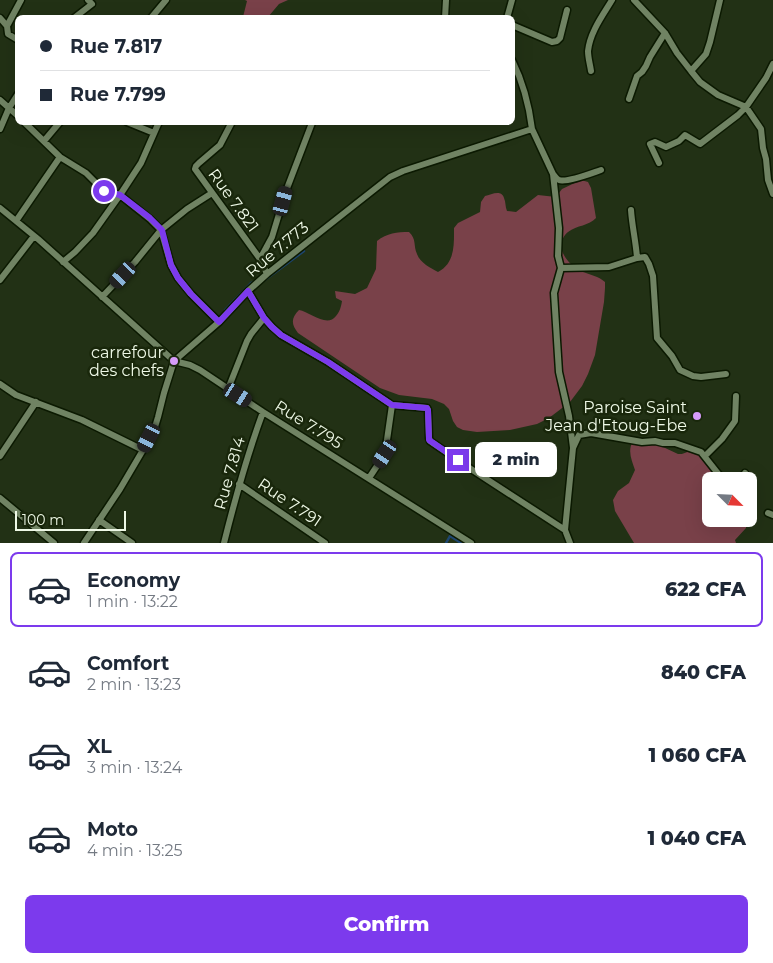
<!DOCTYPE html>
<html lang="en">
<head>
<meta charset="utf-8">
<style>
	:root { --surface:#fff; --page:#f6f6f7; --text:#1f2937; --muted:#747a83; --line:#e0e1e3; --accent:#7c3aed }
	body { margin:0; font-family:Montserrat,sans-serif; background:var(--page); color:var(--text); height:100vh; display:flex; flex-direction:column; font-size:19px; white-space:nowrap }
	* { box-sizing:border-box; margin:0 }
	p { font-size:16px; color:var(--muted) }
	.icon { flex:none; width:28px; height:28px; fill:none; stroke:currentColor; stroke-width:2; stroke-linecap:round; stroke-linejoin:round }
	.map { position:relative; height:543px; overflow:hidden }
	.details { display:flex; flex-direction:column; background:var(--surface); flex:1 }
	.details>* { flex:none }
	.banner { position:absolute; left:15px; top:15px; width:500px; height:110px; border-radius:8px; box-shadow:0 5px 20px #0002; display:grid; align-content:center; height:110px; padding:0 25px; background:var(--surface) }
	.needle { width:32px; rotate:114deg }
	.fabs { position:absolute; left:702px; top:472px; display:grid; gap:10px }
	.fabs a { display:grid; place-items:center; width:55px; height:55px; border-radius:8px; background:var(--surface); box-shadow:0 5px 20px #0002; font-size:25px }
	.scale { position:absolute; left:15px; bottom:12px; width:111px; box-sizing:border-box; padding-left:5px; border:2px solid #eef8e6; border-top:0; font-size:14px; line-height:18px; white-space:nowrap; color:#eef8e6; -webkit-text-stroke:4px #19270b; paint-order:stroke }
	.end { position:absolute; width:22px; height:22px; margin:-11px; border:6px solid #7c3aed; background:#fff; box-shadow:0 0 0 2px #fff }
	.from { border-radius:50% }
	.bubble { position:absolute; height:35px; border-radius:8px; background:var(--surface); box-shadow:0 5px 20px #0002; font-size:16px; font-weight:800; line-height:35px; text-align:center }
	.car { position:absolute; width:15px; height:30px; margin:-15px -8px; border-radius:6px; box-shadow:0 0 4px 1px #0007; background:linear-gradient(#222 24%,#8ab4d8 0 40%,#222 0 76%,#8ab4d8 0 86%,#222 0) }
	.banner b { display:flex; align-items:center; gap:18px; height:48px; font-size:19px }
	.banner b+b { border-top:1px solid var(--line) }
	.banner i { width:12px; height:12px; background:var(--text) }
	ul { padding:9px 0 0; list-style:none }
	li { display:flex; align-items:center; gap:15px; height:75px; margin:0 10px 8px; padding:0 15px; border:2px solid transparent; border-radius:8px }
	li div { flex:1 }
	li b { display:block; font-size:19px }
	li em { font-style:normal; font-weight:800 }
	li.on { border-color:var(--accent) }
	li>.icon { width:45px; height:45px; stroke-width:1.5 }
	.button { display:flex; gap:10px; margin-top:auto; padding:10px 25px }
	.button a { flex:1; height:58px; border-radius:8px; background:var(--accent); color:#fff; font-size:20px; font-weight:800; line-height:58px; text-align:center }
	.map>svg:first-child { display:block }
</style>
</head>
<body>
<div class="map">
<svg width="773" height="543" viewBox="0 0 773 543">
	<rect width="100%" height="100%" fill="#223115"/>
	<path fill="#794149" d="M245 0H288L279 4 268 17H243L247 1Z
		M581 180 588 182 591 188 596 218C589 226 577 225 568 232 564 235 561 241 561 246 562 257 573 268 583 272 591 275 598 276 605 282V288L604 302 595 355 588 374 582 386 570 402 549 418 537 424 510 430 477 432 463 430 457 427 453 421 449 409 444 404 432 399 399 395 380 388 298 333C291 324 291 318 299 310 310 312 327 328 336 316 340 311 341 307 342 301L336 298 335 291 355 294 367 288 376 269 377 241C387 233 397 232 409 232 417 240 413 245 417 254 420 263 431 268 438 272 455 263 454 245 454 228L458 223 480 212 481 202 485 196C491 195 501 189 504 198 506 202 505 207 507 211L516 212 538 195 556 197 562 189Z
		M648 440 678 454C685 455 690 449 697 449L722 481H711V519H746V528L735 540 736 543H634L615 511 613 500 618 491 629 483 635 470C632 461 627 451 633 441Z"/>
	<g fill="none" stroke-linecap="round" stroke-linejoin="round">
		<path stroke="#1d456f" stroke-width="2.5" d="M262 282 304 251
			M225 310 251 283 253 282
			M446 543 450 536 461 543"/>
		<defs>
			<path id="street" d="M634 0 665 33 677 53 691 71 700 82 718 95 746 107 761 129 763 148 766 159 768 180 773 194
				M0 18 7 26
				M74 18 92 4 88 0
				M151 18 166 0
				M445 18 446 0
				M507 18 512 0
				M512 25 552 42 557 41 560 38 567 10
				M18 40 8 34 7 26 21 0
				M591 71C590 64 588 58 588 51 590 32 603 15 612 0
				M691 71 706 54 710 42 720 0
				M629 99 637 76 642 72 646 66 650 57 665 33
				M0 100 18 116
				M24 122 60 157 86 173 104 191 120 195 150 219 161 230 171 265 178 278 191 294 219 322
				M127 122 154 133
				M232 122 220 145 199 163 196 166 195 169 260 259 267 274
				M0 129 9 108 18 94
				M532 129 553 174C555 176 556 179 559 180 567 183 592 173 601 170
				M44 141 60 122
				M659 163 650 144 655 142 666 147 679 141 685 135 700 144 738 115 746 107 766 78 773 64
				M553 174 559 228 558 256 561 268 554 293 559 372 569 416 573 448
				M0 208 38 239 174 361 190 365 200 370 263 412 471 543
				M16 221 60 157
				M637 258 645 257 649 264 653 276 657 338 672 356 680 370 693 376 701 377 726 374
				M260 259 272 237 286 191 312 123
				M63 262 75 252 93 233 120 195 141 163 159 122
				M561 268 609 267 637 258C636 242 632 226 631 210
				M0 280 34 236
				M248 291 264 318
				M102 297 135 262 161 230 187 209 212 193
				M0 384 16 395 82 420 143 450
				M228 389 247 341 251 334 264 318 272 327 281 335 328 362 392 405 427 408 428 410 429 438 430 441 471 469 565 530
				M0 456 36 402
				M705 456 722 439 735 421 736 396
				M369 478 385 454 392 405
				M739 481 745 473
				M239 484 325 543
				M0 498 54 543
				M768 513 773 515
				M99 520 132 543
				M84 543 120 489 143 450 155 427 158 417 164 393 174 361 219 322 248 291 267 274 390 177 403 171 532 129C529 105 523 82 512 60
				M224 543C235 499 247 455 263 412
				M570 543 565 530 573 448 579 435 591 433 642 442 655 441 663 443H675L701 452 724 481"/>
		</defs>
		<use href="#street" stroke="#0b1901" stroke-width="9"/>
		<use href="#street" stroke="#708363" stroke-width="6"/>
	</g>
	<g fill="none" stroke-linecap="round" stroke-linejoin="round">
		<path stroke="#7c3aed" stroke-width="6" d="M104 191 120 195 150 218 162 230 171 265 178 278 191 294 219 322 248 291 264 318 272 327 281 335 328 362 392 405 427 408 428 410 429 440 458 460"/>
	</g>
	<g fill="#d69bfa" stroke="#19270b" stroke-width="2">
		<circle cx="174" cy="361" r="5"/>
		<circle cx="697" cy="416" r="5"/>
	</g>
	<g text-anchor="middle" stroke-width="5" stroke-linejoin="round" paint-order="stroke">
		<g font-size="16" fill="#eef8e6" stroke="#19270b">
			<text transform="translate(234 200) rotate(54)" y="6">Rue 7.821</text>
			<text transform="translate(277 249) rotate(-40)" y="6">Rue 7.773</text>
			<text transform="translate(309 424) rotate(32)" y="6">Rue 7.795</text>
			<text transform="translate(229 473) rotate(-74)" y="6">Rue 7.814</text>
			<text transform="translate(290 502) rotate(34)" y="6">Rue 7.791</text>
		</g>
		<g font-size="16" fill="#eef8e6" stroke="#19270b" text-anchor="end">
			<text x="164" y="358">carrefour<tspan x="164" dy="18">des chefs</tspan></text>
			<text x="687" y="413">Paroise Saint<tspan x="687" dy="18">Jean d'Etoug-Ebe</tspan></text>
		</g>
	</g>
</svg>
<div class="fabs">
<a><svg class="needle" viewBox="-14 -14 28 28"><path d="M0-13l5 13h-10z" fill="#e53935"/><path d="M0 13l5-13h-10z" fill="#747a83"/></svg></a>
</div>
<div class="scale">100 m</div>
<i class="end from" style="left:104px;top:191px"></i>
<i class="end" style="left:458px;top:460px"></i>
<div class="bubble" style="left:475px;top:442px;width:82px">2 min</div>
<i class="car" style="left:283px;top:201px;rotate:15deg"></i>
<i class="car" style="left:123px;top:275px;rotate:223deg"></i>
<i class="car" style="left:238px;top:395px;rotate:122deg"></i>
<i class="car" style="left:149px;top:438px;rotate:207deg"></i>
<i class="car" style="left:385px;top:454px;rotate:213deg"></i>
<div class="banner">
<b><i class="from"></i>Rue 7.817</b>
<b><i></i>Rue 7.799</b>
</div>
</div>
<section class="details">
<ul>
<li class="on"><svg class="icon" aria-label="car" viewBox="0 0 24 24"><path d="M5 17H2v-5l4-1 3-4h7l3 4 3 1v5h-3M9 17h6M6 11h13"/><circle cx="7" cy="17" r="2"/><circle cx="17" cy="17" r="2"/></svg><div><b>Economy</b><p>1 min · 13:22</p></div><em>622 CFA</em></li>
<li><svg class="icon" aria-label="car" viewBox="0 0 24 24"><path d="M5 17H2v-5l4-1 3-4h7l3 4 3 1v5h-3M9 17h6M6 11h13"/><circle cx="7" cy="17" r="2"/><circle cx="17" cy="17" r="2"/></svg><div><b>Comfort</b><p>2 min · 13:23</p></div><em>840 CFA</em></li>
<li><svg class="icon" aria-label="car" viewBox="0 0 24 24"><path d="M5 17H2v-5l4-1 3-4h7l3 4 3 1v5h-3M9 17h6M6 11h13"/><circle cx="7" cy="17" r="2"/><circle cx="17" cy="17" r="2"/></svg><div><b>XL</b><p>3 min · 13:24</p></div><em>1 060 CFA</em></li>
<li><svg class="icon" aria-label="car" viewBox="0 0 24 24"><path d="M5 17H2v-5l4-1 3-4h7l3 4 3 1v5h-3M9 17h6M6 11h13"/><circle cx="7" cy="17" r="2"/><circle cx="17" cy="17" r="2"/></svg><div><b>Moto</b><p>4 min · 13:25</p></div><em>1 040 CFA</em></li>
</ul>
<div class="button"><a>Confirm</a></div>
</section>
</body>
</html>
